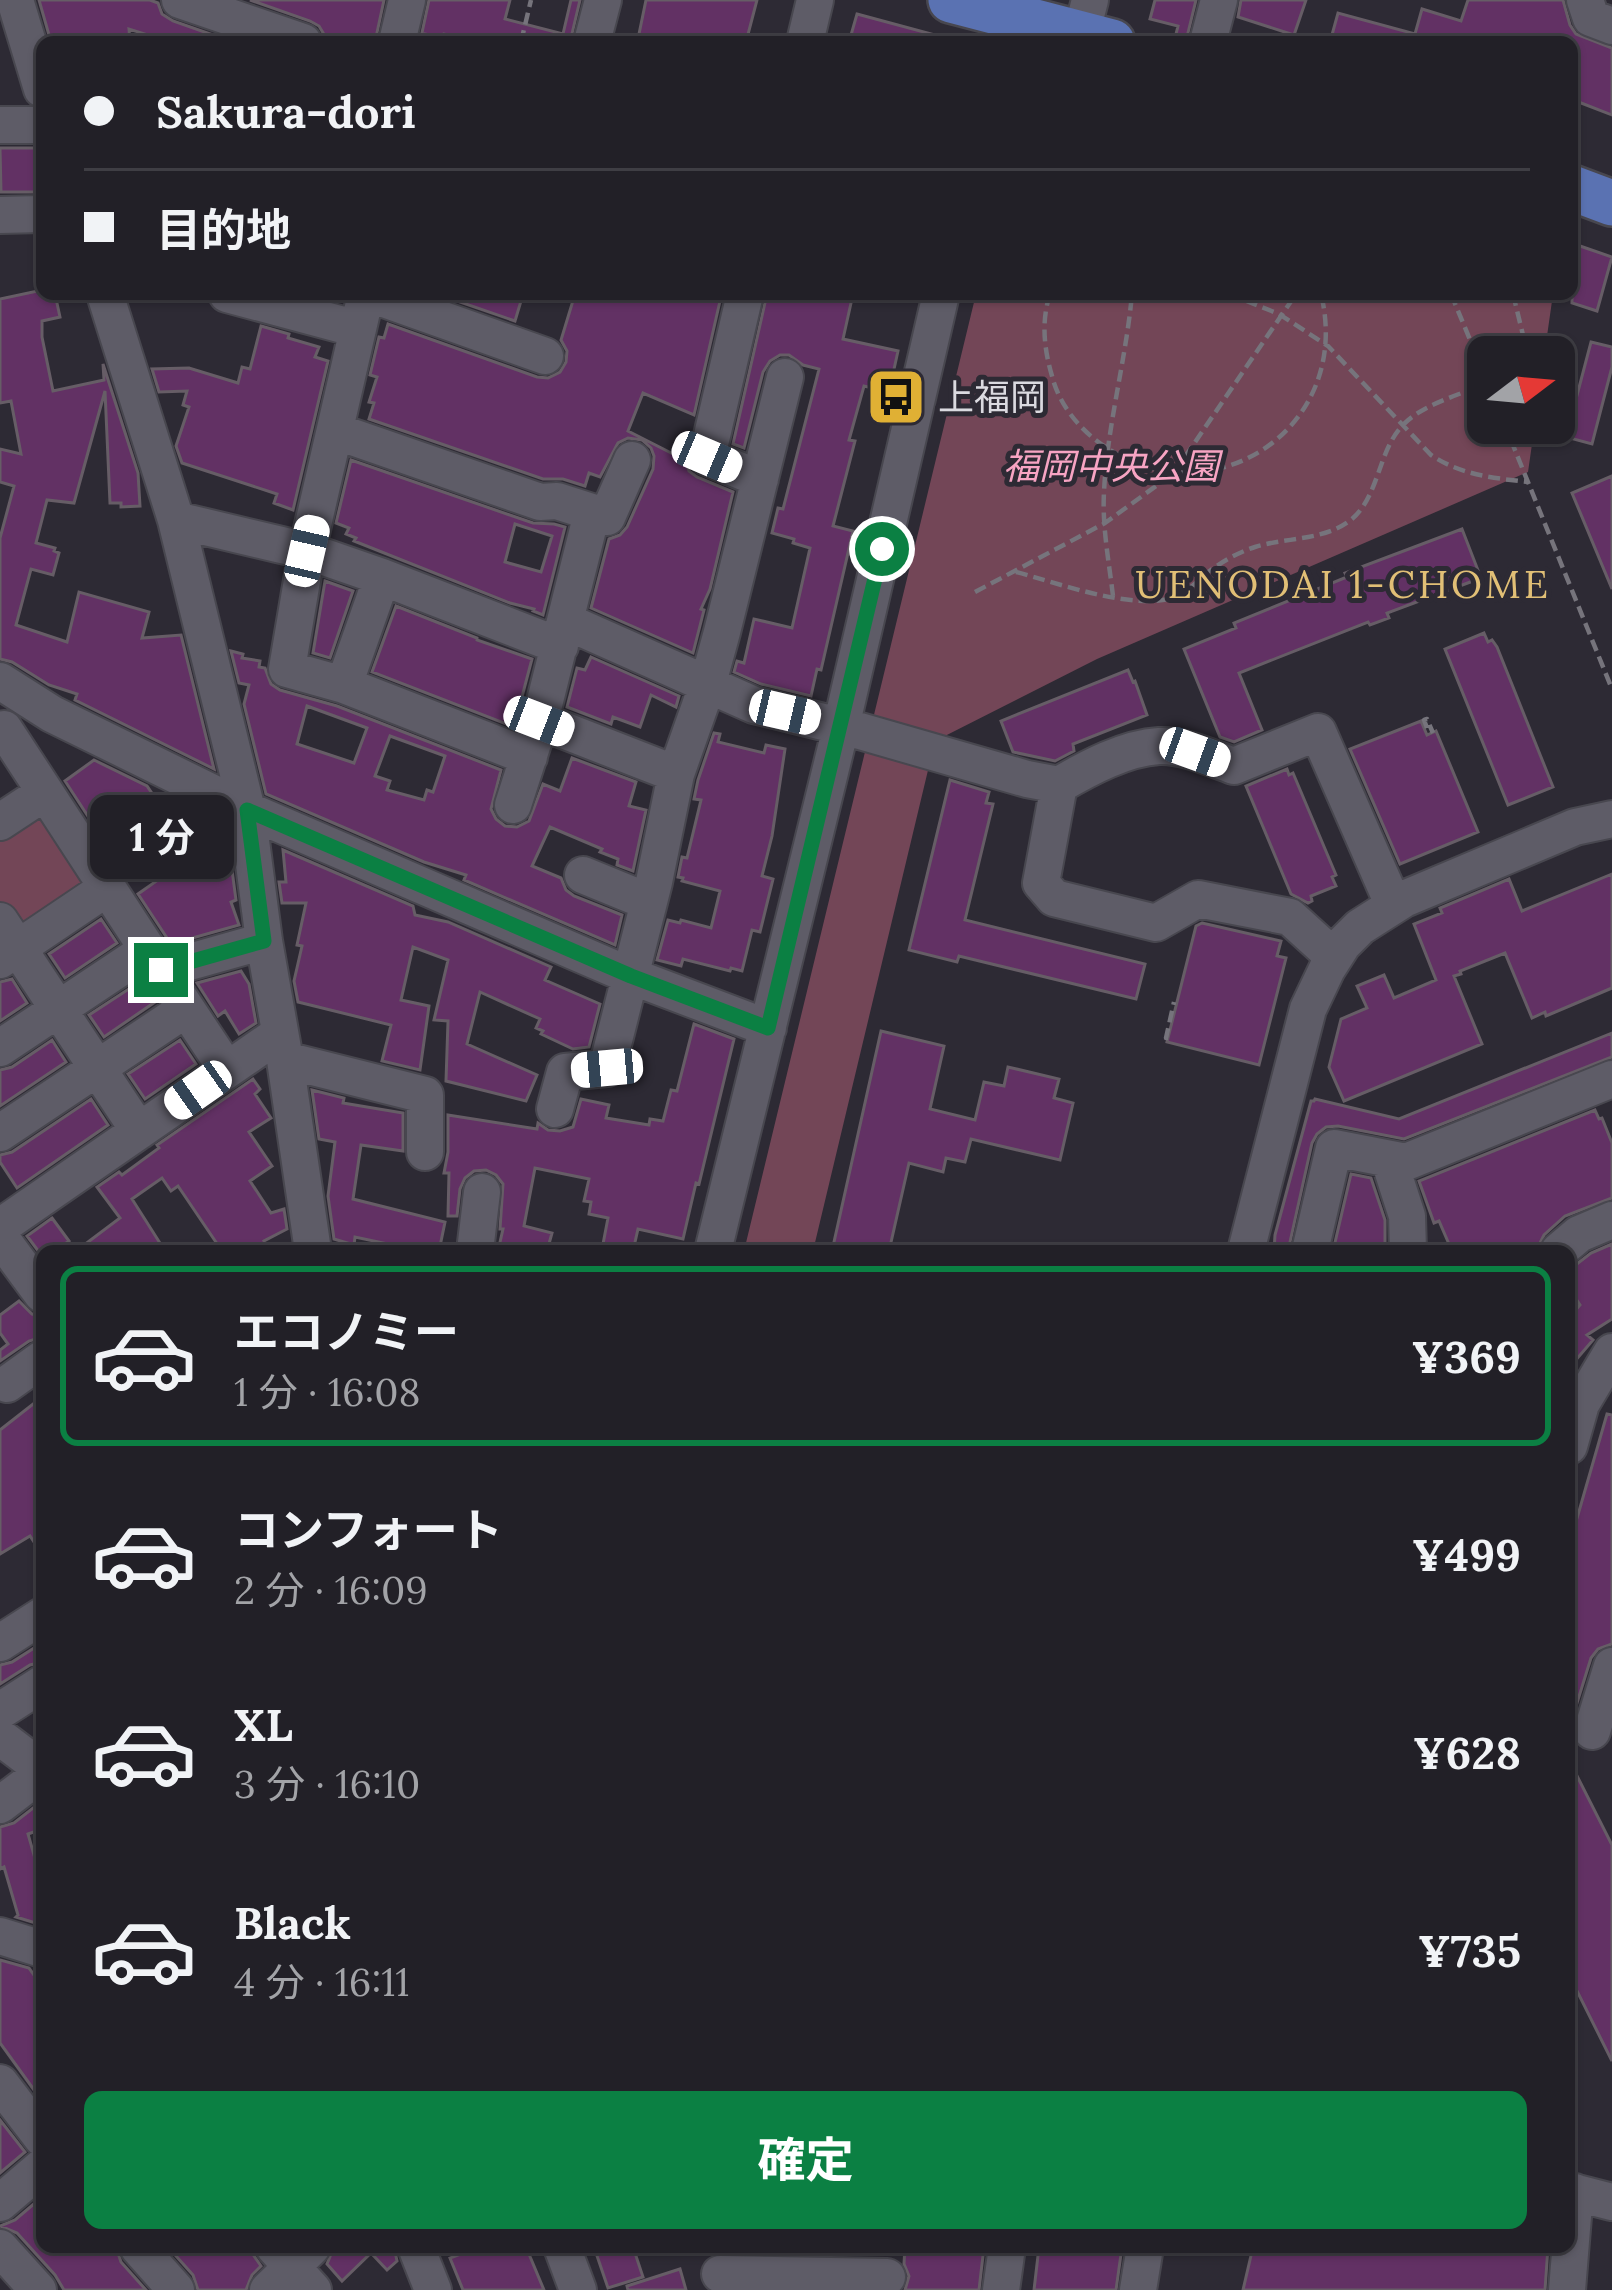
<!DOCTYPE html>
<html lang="ja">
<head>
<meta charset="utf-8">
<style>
	:root { --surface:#222027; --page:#2e2d33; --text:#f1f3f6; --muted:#a2a3a7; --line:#3f3e44; --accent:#0b8043 }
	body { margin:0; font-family:Lora,"Noto Sans JP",serif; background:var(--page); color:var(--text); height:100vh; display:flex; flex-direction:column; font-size:45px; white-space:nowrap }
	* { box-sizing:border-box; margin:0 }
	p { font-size:39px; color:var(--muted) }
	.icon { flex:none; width:66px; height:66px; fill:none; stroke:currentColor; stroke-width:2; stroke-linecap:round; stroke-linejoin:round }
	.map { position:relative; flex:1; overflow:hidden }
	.sheet { position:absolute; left:36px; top:1245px; width:1539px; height:1008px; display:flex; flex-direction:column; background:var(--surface); border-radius:18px; box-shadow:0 3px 9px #0004,0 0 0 3px var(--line) }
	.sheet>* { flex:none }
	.banner { position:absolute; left:36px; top:36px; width:1542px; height:264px; border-radius:18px; box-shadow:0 3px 9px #0004,0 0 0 3px var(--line); display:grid; align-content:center; height:264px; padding:0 48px; background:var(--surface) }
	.needle { width:78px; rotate:74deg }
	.buttons { position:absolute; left:1467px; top:336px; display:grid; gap:24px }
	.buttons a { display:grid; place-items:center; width:108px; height:108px; border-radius:18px; background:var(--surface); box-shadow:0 3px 9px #0004,0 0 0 3px var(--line); font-size:60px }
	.end { position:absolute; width:54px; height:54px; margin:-27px; border:15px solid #0b8043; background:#fff; box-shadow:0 0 0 6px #fff }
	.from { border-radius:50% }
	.bubble { position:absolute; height:84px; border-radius:18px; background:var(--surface); box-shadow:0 3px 9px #0004,0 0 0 3px var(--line); font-size:39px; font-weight:700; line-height:84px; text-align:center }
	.car { position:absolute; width:36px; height:72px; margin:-36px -18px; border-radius:15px; box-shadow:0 0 9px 3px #0007; background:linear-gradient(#fff 24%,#345 0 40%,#fff 0 76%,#345 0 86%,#fff 0) }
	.banner b { display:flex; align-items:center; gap:42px; height:114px; font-size:45px }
	.banner b+b { border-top:3px solid var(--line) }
	.banner i { width:30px; height:30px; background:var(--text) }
	ul { padding:21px 0 0; list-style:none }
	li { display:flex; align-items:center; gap:36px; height:180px; margin:0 24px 18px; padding:0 24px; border:6px solid transparent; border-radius:18px }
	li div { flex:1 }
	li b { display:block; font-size:45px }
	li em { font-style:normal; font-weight:700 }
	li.selected { border-color:var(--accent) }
	li>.icon { width:108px; height:108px; stroke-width:1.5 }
	.button { display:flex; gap:24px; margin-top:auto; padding:24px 48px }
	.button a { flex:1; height:138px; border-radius:18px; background:var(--accent); color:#fff; font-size:48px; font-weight:700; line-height:138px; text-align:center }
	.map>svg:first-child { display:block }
</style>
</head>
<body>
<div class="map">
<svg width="1612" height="2290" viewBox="0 0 1612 2290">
	<rect width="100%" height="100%" fill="#2d2a34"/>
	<path fill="#734657" d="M976 294H1553L1544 357H1488V423H1535L1528 472 1097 659 935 741 813 1251H744Z
		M36 808 96 887 27 934 0 903V831Z"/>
	<path fill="#623164" stroke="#665d66" stroke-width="3" fill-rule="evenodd" d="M39 0H150L158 3 162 14 173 21 233 42H170L129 29 130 42H51Z
		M250 0H384L375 42 325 36 319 26 310 21Z
		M429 0H510L505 19 563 34 571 0H580L570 42H477L444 34 443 38 425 34 423 42H420Z
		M646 0H757L746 42H677L639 34Z
		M1155 0H1196L1186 41 1175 38 1178 26 1150 19Z
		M1241 0H1306L1294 35 1238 17Z
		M1468 0H1563L1570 25 1576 34 1612 48V115L1576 101 1577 98 1572 96V42H1330L1338 13 1415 34 1422 9 1461 21Z
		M857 14 939 36 938 42H849Z
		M0 148H42V192H1Z
		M1580 246 1612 257 1597 311 1572 303V270Z
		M42 290V294H55L60 317 42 321V337L53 391 104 380 103 364 138 473 140 506 121 507V503H110L105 391 74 503 47 500 36 543 55 548 54 551 59 553 53 575 31 569 16 625 67 642 79 592 149 612 142 638 181 635 214 769 75 700 77 694 49 685 12 662 0 659V538L14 486 0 482V449L21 454 11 401 0 403V299Z
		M437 294H500L521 301 515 321Z
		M575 294H701L720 301 694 415 643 393 628 431 685 460 689 471 697 477 733 492 710 589 701 609 704 610 693 653 591 608 609 539 620 535 627 527 653 469 654 456 651 448 642 440 628 438 618 443 600 477 589 473 585 486 563 479H543L369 419 374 403 369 402 377 377 370 375 379 337 384 338 388 324 537 377 548 378 560 372 566 362 567 351 561 340Z
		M767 294H853L843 339 898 351 889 392 864 386 849 440 855 441 833 526 853 531 821 670 817 669 811 696 761 684 734 672 737 661 744 663 754 619 792 628 810 548 793 543 794 539 772 533 778 508 783 509 819 369 803 365 789 355H780L770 361 763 372 744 448 733 444Z
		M261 326 289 334 288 338 319 347 315 357 328 361 293 510 274 503 277 494 182 463 176 446 189 407 183 405 187 391 159 392 152 369 189 368 238 383 242 367 250 369Z
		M1591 342 1612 347V367L1592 444 1566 437Z
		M351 460 533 523 554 524 565 527 543 615 533 611 534 609 510 603 354 541 356 538 346 534 349 528 336 523ZM515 524 552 536 541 572 505 562Z
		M1612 476V589L1572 493Z
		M1462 529 1481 578 1387 613 1389 618 1370 625 1368 622 1239 673 1262 730 1234 742 1220 737 1184 649 1236 628 1234 623 1347 577 1345 573Z
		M325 581 353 591 330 658 313 653Z
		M396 606 477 638V640L532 659 514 727 372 672Z
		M1484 633 1488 642 1492 640 1497 647 1553 787 1508 805 1445 649Z
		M231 651 243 654 242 658 260 661 259 667 265 668 271 684 280 690 337 706 501 770 491 809 496 819 505 826 517 827 529 821 543 784 560 791 572 758 636 782 629 806 646 810 633 871 617 865 618 859 600 852 602 849 550 827 532 866 561 878 566 890 574 896 622 915 615 945 464 880 466 875 424 862 266 794 244 704 249 685 239 683ZM307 706 367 728 354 763 297 744ZM390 736 445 756 433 792 427 790 424 800 387 790 390 781 375 776Z
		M591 657 679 696 676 707 651 695 640 727 613 717 611 724 567 707 577 668 585 670Z
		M1128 670 1133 682 1135 681 1147 715 1073 744 1074 751 1055 761 1013 752 1001 721Z
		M1421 721 1427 735 1436 731 1478 832 1400 864 1350 749Z
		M714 733 720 734 718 742 764 753 766 745 785 749 772 836 762 876 773 879 760 932 752 930 742 971 731 968 730 971 683 959 681 966 657 960 668 920 680 923 681 920 711 928 720 891 682 881 683 878 678 877 682 857 687 858 701 800 694 799 698 780Z
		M94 760 147 786 166 814 189 807 226 825 236 900 231 902 239 925 171 944 138 894 158 880 151 870 156 867 130 829 106 844 65 781Z
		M1287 769 1289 775 1293 773 1336 875 1332 877 1336 886 1311 896 1312 901 1308 903 1291 894 1246 786Z
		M950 780 989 792 986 803 993 804 965 920 1145 964 1136 999 959 956 957 962 909 950Z
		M283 850 413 906 415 915 448 922 551 967 545 980 600 1004 589 1047 573 1049 541 1034 543 1031 536 1028 540 1019 480 992 467 1044 537 1075 526 1101 446 1081 448 1021 434 1020 448 960 413 947 401 1000 429 1006 420 1070 382 1061 391 1025 298 1002 294 981 302 946 297 945 306 903H282L279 882H286Z
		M1612 874V988L1546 1016 1545 1012 1532 1018 1505 953 1460 971 1461 974 1454 976 1482 1044 1344 1101 1329 1067 1341 1019 1367 1008 1357 986 1384 975 1394 998 1436 980 1414 924 1442 913 1440 908 1509 879 1522 911Z
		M101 919 117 943 65 978 49 954Z
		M1202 923 1281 941 1277 956 1286 958 1259 1065 1167 1042 1196 926Z
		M241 971 249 984 256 1023 239 1034 225 1011 218 1016 197 983Z
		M12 979 27 1003 0 1021V982Z
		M141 981 152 990 155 1002 104 1037 89 1015Z
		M694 1024 734 1039 699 1184 696 1183 683 1239 638 1229 633 1251 603 1244 608 1218 589 1214 591 1202 584 1201 589 1179 535 1168 524 1226 552 1233 547 1251H498L503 1229H500L503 1184 496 1175 486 1170 474 1171 465 1178 460 1189 457 1216H448L449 1173H444L448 1152V1115L537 1129 538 1123 548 1130 560 1131 573 1127 581 1099 609 1105 606 1118 649 1125 650 1119 663 1121 671 1090 677 1091Z
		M881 1031 944 1046 930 1109 975 1120 984 1082 1004 1086 1008 1067 1059 1079 1054 1098 1073 1103 1060 1160 971 1139 965 1162 946 1158 943 1172 909 1163 889 1251H832Z
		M1612 1033V1057L1404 1139 1338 1126 1326 1127 1317 1134 1312 1143 1288 1251H1274L1275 1235 1311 1101H1314L1315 1099 1399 1119Z
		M52 1040 66 1062 0 1106V1070L12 1067Z
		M180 1040 196 1064 145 1099 128 1074Z
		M253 1079 260 1089 255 1094 271 1118 249 1132 272 1166 250 1181 271 1213 284 1209 287 1229 264 1241 269 1251H222L178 1186 171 1191 162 1178 132 1199 165 1251H76L120 1218 97 1187 119 1172 122 1175 159 1148 157 1145Z
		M312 1090 344 1098 343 1103 403 1113V1151L361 1145 353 1199 445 1222 439 1251H421L355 1237 354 1245 334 1239 328 1196 335 1142 319 1139Z
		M91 1099 108 1125 17 1188 0 1162V1155L12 1152Z
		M1595 1110 1599 1119 1602 1118 1612 1143V1198L1565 1216 1544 1235 1536 1251H1452L1439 1221 1434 1223 1419 1181Z
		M1351 1174 1371 1178 1385 1220V1246L1382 1251 1362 1246 1360 1251H1333Z
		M52 1218 69 1241 55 1251H42V1256L27 1236Z
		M1612 1244V1319L1587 1335 1593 1340 1569 1368V1318L1580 1305 1569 1288V1270L1591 1253Z
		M19 1301 32 1314 42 1316V1337L29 1341 0 1361V1350L8 1344 0 1333V1315Z
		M42 1397V1554L30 1536 0 1554V1430Z
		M1607 1414 1612 1415V1644L1598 1649 1591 1658 1577 1703 1569 1701V1546Z
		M42 1643V1662L30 1665 0 1684V1665L12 1662Z
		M1569 1760 1612 1845V2061L1569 1975Z
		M42 1801V1829L28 1834 42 1883V1925L16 1917 18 1915 4 1867 0 1869V1827L14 1823Z
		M0 1960 29 1968 42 1986V2101L0 2043Z
		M0 2120 25 2152 0 2173Z
		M42 2197V2247H116L121 2262 146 2290H64L55 2275 17 2233 0 2226 15 2220Z
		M168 2247H252V2253L261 2266 252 2275 246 2290H198L193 2275Z
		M334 2247H394L397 2261 387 2270 371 2253 342 2281 327 2264Z
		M479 2247H526L544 2290H463L450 2258Z
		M594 2247H633L643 2277 608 2288Z
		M759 2247H861V2254L759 2252Z
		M905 2247H984L979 2290H905L909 2276 904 2264Z
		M1039 2247H1122L1116 2290H1034Z
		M1253 2247H1548L1545 2290H1243Z
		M680 2269 686 2290H628L627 2286Z"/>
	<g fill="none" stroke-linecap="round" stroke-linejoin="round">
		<defs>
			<path id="minor" d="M15 0 42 89
				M180 0 303 42
				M1585 0 1591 18 1612 26
				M1081 35 1090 0
				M397 42 407 0
				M592 42 603 0
				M805 42 815 0
				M1208 42 1219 0
				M0 125H42
				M0 215 42 214
				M105 294 176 520 247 810 264 941 285 1060 313 1251
				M227 294 358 329
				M366 294 307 551 287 669 344 685 529 757
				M370 294 545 356
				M745 294 707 457 760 479
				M335 431 540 502 557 501 607 517 632 460
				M176 520 307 551 382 577 560 646
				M565 621 754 705 860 731 1027 779 1059 785C1088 768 1125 748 1159 746 1184 745 1211 758 1234 766L1318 732 1393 904
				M0 681 52 714 247 810 631 976 768 1028
				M344 685 382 577
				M540 721 676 774
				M0 732 4 729 161 970 264 941
				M1059 785 1041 883 1054 898 1156 923 1198 899 1290 917 1334 957
				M513 805 540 721 592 513
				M0 822 44 793
				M583 875 649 902
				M0 921 139 1131
				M0 960 107 888
				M174 990 227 1070 279 1034
				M0 1048 147 950
				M285 1060 425 1095V1152
				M555 1109 565 1072 607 1068 654 882 676 774 708 683 722 632 785 377
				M0 1133 186 1009
				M1389 1160 1407 1216 1408 1251
				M0 1227 227 1070
				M0 1237 42 1294
				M475 1251 482 1192
				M713 1251 841 727 941 294
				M1246 1251 1308 1009 1327 969 1343 944 1360 927 1404 899 1575 827 1612 819
				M1310 1251 1334 1148 1406 1162 1612 1079
				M1559 1251 1579 1234 1612 1220
				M7 1384 42 1359
				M1569 1446 1581 1404 1612 1352
				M0 1643 42 1616
				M0 1711 42 1684
				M1592 1731 1612 1666
				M0 1737 42 1769
				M0 1805 42 1773
				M0 1936 42 1949
				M0 2083 42 2138
				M1569 2191 1612 2202
				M0 2203 42 2167
				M138 2247 176 2290
				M274 2247 313 2290
				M416 2247 433 2290
				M562 2247 578 2290
				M0 2248 38 2290
				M720 2274 887 2277
				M268 2290 312 2247
				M1001 2290 1007 2247
				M1138 2290 1145 2247
				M1567 2290 1575 2192"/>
			<path id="major" d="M951 0 1112 42
				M1572 188 1612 203"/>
		</defs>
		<use href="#minor" stroke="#48474f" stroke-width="40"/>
		<use href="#major" stroke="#48474f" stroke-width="50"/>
		<path stroke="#76747c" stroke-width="4.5" stroke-dasharray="12 6" stroke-linecap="butt" d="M521 42 531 0
			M1050 294C1041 321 1044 349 1052 376 1058 400 1073 421 1092 437 1201 527 1355 433 1321 294
			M1229 294 1279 314 1328 346 1431 455C1461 475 1493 478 1528 482
			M1513 294 1523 335 1522 357
			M1504 423 1612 689
			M1016 572C1058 583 1138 613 1178 596 1189 590 1198 581 1207 573 1221 562 1239 552 1255 547 1287 537 1325 541 1352 519 1380 495 1378 448 1405 423 1426 403 1462 394 1488 383L1451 294
			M975 592 1105 523 1174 473 1296 294
			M1113 596C1109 562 1102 526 1104 492 1107 426 1126 360 1132 294
			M1427 728 1424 720 1427 719 1433 733
			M1168 1038H1166L1174 1002"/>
		<use href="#minor" stroke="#5e5c67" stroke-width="36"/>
		<use href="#major" stroke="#5a72b2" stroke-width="45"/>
	</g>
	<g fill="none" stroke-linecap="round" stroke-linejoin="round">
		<path stroke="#0b8043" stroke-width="15" d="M161 970 264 941 247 810 631 976 768 1028 882 549"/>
	</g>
	<defs>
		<symbol id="bus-square" viewBox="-11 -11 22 22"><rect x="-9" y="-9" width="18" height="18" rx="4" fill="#e0b034" stroke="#2d2a34"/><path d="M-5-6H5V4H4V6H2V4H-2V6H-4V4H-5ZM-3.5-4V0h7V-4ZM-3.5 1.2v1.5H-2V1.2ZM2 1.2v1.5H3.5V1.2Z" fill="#111"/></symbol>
	</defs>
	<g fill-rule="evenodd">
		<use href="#bus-square" x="863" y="364" width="66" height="66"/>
	</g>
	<g text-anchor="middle" stroke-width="10" stroke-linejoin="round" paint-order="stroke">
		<g font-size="36" fill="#dbdae0" stroke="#2d2a34" text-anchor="start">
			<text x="938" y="410">上福岡</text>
		</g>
		<g font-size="36" font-style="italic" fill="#f7a4c3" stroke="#2d2a34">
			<text x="1111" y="479">福岡中央公園</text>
		</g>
		<g font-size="39" letter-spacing="3" fill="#e1bf76" stroke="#2d2a34">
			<text x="1343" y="598">UENODAI 1-CHOME</text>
		</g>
	</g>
</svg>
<div class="buttons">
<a><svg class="needle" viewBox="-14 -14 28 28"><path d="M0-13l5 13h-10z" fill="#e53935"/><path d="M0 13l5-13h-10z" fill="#a2a3a7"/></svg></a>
</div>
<i class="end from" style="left:882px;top:549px"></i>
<i class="end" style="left:161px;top:970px"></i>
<div class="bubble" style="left:90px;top:795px;width:144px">1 分</div>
<i class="car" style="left:707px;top:457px;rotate:113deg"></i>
<i class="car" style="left:307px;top:551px;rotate:13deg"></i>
<i class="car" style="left:785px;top:712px;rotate:103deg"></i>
<i class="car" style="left:539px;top:721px;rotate:111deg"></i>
<i class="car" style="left:1195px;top:752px;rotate:110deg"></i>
<i class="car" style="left:607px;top:1068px;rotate:265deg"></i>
<i class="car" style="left:198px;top:1090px;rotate:235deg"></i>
<div class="banner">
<b><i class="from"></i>Sakura-dori</b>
<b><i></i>目的地</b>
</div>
<section class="sheet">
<ul>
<li class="selected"><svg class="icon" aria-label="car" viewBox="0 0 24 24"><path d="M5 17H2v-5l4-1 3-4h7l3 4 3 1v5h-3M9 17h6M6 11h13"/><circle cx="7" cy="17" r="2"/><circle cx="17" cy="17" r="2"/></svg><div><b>エコノミー</b><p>1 分 · 16:08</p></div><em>¥369</em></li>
<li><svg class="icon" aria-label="car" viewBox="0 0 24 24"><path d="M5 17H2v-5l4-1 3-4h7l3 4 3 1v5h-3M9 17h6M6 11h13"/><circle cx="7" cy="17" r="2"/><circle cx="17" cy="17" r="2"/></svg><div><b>コンフォート</b><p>2 分 · 16:09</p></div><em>¥499</em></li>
<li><svg class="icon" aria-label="car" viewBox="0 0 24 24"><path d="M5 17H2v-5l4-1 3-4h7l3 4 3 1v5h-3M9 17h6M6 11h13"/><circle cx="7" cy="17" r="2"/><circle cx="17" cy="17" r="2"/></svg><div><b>XL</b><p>3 分 · 16:10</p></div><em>¥628</em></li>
<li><svg class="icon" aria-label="car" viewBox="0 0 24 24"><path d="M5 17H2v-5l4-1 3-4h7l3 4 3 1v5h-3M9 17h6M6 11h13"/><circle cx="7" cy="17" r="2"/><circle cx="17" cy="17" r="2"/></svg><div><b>Black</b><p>4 分 · 16:11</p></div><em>¥735</em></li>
</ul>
<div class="button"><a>確定</a></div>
</section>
</div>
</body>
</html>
